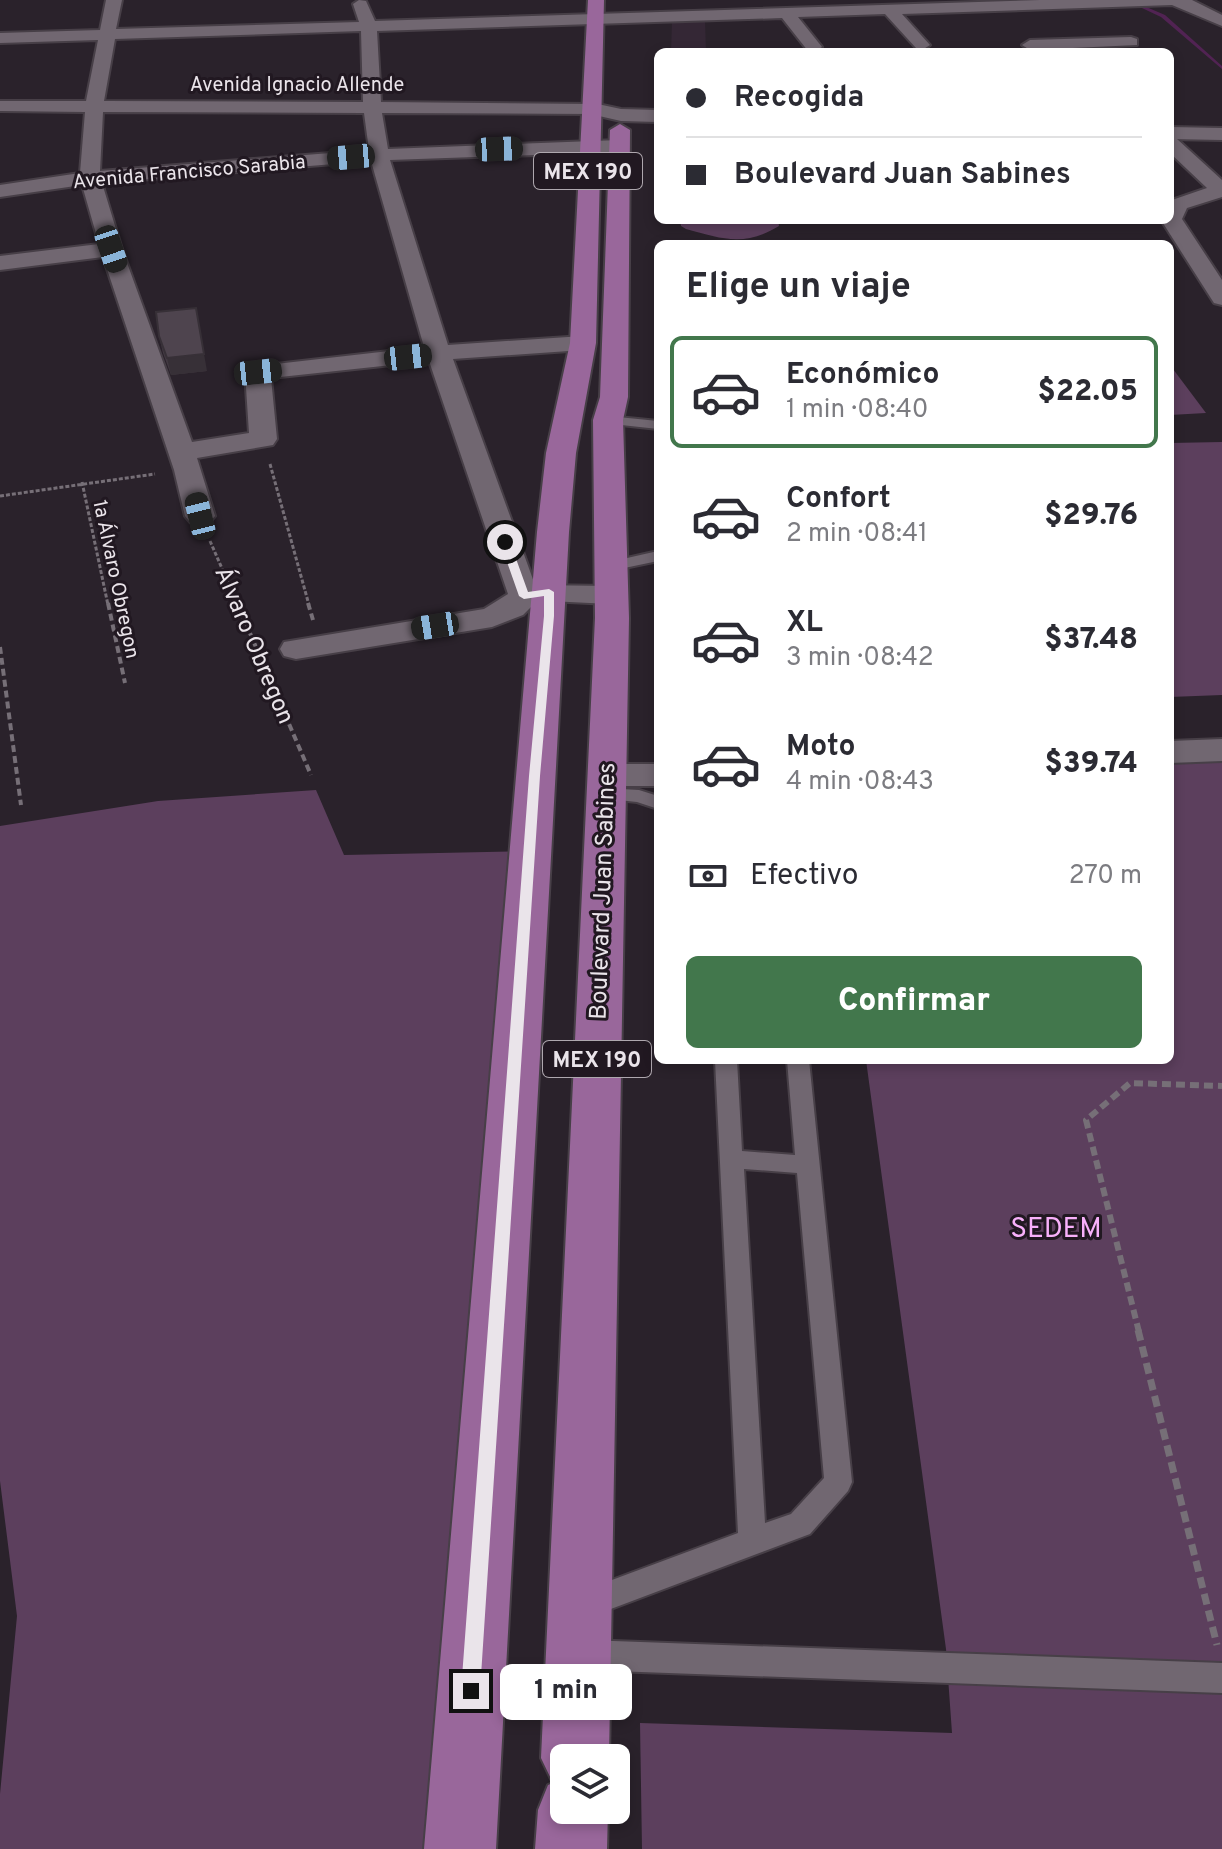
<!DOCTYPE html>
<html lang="es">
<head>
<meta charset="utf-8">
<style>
	:root { --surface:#fff; --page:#f7f7f7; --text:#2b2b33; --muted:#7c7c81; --line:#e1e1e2; --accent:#42774c }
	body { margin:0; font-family:Overpass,sans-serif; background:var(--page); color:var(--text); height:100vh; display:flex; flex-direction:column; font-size:30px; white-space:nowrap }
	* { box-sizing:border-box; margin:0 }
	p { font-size:26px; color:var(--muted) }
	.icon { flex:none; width:44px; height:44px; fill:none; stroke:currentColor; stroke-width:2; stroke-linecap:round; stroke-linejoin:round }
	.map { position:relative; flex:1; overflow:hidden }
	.panel { position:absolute; left:654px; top:240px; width:520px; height:824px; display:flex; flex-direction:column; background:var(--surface); border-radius:12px; box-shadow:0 4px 12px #0003 }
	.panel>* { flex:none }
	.hud { position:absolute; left:654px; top:48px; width:520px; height:176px; border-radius:12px; box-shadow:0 4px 12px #0003; display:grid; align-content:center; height:176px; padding:0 32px; background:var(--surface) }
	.buttons { position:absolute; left:550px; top:1744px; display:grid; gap:16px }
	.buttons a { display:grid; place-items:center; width:80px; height:80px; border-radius:12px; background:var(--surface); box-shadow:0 4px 12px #0003; font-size:40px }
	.end { position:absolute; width:36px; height:36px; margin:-18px; border:10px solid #eae4ea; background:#111; box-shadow:0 0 0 4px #111 }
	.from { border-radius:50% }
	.bubble { position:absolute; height:56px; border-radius:12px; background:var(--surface); box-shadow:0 4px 12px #0003; font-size:26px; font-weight:800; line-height:56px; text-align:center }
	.car { position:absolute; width:24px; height:48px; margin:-24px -12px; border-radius:10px; box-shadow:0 0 6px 2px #0007; background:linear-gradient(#222 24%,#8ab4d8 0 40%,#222 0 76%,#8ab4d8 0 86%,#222 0) }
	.hud b { display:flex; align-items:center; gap:28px; height:76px; font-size:30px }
	.hud b+b { border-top:2px solid var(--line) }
	.hud i { width:20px; height:20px; background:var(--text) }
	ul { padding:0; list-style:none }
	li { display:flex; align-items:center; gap:24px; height:112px; margin:0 16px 12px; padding:0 16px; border:4px solid transparent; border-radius:12px }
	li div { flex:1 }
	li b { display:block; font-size:30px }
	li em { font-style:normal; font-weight:800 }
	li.active { border-color:var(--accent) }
	li>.icon { width:72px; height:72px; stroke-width:1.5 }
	h2 { padding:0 32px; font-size:36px; line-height:96px }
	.pay { display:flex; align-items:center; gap:20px; height:88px; padding:0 32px; font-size:30px }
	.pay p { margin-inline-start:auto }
	.button { display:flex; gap:16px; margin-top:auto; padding:16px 32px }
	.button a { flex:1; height:92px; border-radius:12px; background:var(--accent); color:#fff; font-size:32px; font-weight:800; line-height:92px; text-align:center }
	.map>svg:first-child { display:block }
</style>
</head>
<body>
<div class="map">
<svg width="1222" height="1849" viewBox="0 0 1222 1849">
	<rect width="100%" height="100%" fill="#2a222b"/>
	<path fill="#342735" d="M672 20H705L706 52H671Z"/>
	<path fill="#5c3f5d" d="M680 220H778L779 226C745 247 722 239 686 229L681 226Z
		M1170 365 1206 413 1170 415Z
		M1222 442V695L1170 697V443Z
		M1222 753V1849H642L640 1723 952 1733 946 1649 866 1060H1170V756Z
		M316 790 344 855 534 851 436 1849H0V1794L17 1616 0 1481V826L158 801Z"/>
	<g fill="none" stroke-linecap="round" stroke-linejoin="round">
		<path fill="#512353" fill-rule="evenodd" d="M1125 0H1130L1165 15 1222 66V69L1161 17Z"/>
		<defs>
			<path id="service" d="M608 416 658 421V429L603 423 601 420Z
				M658 551V561L610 571 602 566 605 563Z
				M605 788 639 790 658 796V809L637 802 599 798 596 794 599 790Z
				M715 1060H737L742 1151 795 1155 787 1060H809L852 1482 848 1491 810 1534 587 1618 577 1613 572 1603 577 1593 738 1533ZM744 1169 797 1173 824 1478 791 1514 765 1523Z
				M586 1640 1222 1663V1693L586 1670 575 1666 571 1655 575 1644Z"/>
			<path id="minor" d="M106 0H122L116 29 359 22 353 4 359 0 366 1 375 21 1040 0H1192L1222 15V26L1172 5 902 14 930 45 922 50 916 48 885 14 798 17 822 47 814 52 808 51 782 18 377 31 381 102 593 104 602 109 593 114 382 113 388 149 619 140 629 146 619 152 390 160 448 345 583 336 592 338 595 343 592 348 583 350 453 359 535 585 610 586 621 588 626 595 621 602 610 604 549 601 534 604 523 615 492 627 296 659 284 656 280 649 284 642 484 609 508 594 429 361 271 378 277 439 273 445 197 458 215 516 210 522 200 525 190 522 185 516 174 470 103 257 0 270V256L99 244 82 185 0 197V185L80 173 85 112 0 111V101H86L98 40 0 43V33L100 30ZM361 31 363 102 104 101 115 39ZM103 112 364 113 369 150 100 171ZM371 161 424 347 249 367 245 372 249 433 192 442 122 249 102 183Z
				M1131 37 1137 39V45L1030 50 1022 45 1030 40Z
				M1170 137 1177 139 1222 180V197L1187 208 1182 219 1222 280V305L1214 303 1161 220H1170L1172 200 1207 188 1170 153Z
				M1222 739V761L1170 763V741Z
				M606 764H658V786H606L593 783 588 775 593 767Z"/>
			<path id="secondary" d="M593 103 621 109 658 110V122L621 121 586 113 583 109Z
				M1170 127 1222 128V140L1170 139Z"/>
			<path id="primary" d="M588 0H604L596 343 576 453 569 532 496 1849H424L537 532 546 453 570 343Z
				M620 124 630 130 628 397 623 420 629 618 609 1758H564V1810H608L607 1849H535L538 1810 548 1785 553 1783 541 1758 595 618 593 420 600 397 610 130Z"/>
		</defs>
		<use href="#service" stroke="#473f47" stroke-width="4"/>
		<use href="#minor" stroke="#473f47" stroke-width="4"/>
		<use href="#secondary" stroke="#473f47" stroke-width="4"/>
		<use href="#primary" stroke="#473f47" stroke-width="4"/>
		<path stroke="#766f77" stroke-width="3" stroke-dasharray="4 2" stroke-linecap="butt" d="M270 464 309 605
			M82 482 108 605
			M0 496 155 474
			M210 541 238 605"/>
		<path stroke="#766f77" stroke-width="4" stroke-dasharray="7 4" stroke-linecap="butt" d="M108 603 125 683
			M237 603 311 775
			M308 603 313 620
			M0 647 21 805"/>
		<path stroke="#766f77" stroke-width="6" stroke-dasharray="9 5" stroke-linecap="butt" d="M1139 1332 1086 1120 1130 1083 1222 1086"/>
		<path stroke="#766f77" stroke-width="7" stroke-dasharray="11 6" stroke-linecap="butt" d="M1138 1330 1217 1645"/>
		<use href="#service" fill="#716771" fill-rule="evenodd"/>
		<use href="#minor" fill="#716771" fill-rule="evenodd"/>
		<use href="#secondary" fill="#716771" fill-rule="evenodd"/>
		<use href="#primary" fill="#99679b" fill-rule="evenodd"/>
	</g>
	<path fill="#433a43" d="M159 336 207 371 171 375 163 353Z"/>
	<path fill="#373037" d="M196 308 207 371 171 375 167 358Z"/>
	<path fill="#4e444e" stroke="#373037" stroke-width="2" d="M196 308 204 354 167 358 159 336 156 312Z"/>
	<path fill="#eae4ea" d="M505 539 510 542 528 592 549 589 554 592V616L540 776 480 1691 478 1698 471 1701 464 1698 461 1691 529 776 544 616V596L524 599 519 596 500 542Z"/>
	<g text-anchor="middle" stroke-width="6" stroke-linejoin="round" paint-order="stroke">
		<g font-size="20" fill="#eae4ea" stroke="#211821">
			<text x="297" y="91">Avenida Ignacio Allende</text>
			<text transform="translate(189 171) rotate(-5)" y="7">Avenida Francisco Sarabia</text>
			<text transform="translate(117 579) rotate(78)" y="7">1a Álvaro Obregon</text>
		</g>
		<g fill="#211821" stroke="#aea7ae" stroke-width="2">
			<rect x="534" y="153" width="108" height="36" rx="6"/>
			<rect x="543" y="1041" width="108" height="36" rx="6"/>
		</g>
		<g font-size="22" font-weight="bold" fill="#eae4ea">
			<text x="588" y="179">MEX 190</text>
			<text x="597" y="1067">MEX 190</text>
		</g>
		<g font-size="24" fill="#eae4ea" stroke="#211821">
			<text transform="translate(255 645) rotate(67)" y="8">Álvaro Obregon</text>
			<text transform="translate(602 891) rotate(-88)" y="8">Boulevard Juan Sabines</text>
		</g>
		<g font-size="28" fill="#f8b0fa" stroke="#211821">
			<text x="1056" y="1237">SEDEM</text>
		</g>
	</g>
</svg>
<div class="buttons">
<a><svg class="icon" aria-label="layers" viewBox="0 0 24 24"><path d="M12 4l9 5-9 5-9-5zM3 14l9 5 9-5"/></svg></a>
</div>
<i class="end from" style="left:505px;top:542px"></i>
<i class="end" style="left:471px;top:1691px"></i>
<div class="bubble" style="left:500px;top:1664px;width:132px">1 min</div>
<i class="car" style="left:499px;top:149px;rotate:88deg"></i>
<i class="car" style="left:351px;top:157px;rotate:265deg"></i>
<i class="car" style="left:111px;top:249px;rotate:161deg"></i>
<i class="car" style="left:408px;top:357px;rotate:84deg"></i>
<i class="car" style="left:258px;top:372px;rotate:84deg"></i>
<i class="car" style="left:200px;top:516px;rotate:346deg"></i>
<i class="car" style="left:435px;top:626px;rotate:261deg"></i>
<div class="hud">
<b><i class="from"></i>Recogida</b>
<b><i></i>Boulevard Juan Sabines</b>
</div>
<section class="panel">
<h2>Elige un viaje</h2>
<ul>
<li class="active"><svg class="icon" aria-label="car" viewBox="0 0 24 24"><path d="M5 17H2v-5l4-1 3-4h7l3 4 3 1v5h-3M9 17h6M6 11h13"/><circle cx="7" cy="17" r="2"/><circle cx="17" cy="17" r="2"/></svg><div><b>Económico</b><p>1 min · 08:40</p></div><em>$22.05</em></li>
<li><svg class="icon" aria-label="car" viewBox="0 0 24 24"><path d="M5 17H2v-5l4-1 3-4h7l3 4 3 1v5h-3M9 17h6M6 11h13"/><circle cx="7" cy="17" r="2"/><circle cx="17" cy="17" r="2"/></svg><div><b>Confort</b><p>2 min · 08:41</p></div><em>$29.76</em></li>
<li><svg class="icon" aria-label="car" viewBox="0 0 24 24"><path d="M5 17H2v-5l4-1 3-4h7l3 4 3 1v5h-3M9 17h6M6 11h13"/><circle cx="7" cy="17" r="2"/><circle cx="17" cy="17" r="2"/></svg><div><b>XL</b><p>3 min · 08:42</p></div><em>$37.48</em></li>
<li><svg class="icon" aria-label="car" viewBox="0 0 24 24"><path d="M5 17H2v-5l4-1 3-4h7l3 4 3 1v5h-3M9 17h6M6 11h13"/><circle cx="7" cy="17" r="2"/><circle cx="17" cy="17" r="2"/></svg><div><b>Moto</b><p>4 min · 08:43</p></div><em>$39.74</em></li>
</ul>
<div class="pay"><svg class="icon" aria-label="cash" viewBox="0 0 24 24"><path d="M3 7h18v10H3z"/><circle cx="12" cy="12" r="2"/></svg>Efectivo<p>270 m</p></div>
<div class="button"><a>Confirmar</a></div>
</section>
</div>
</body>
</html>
